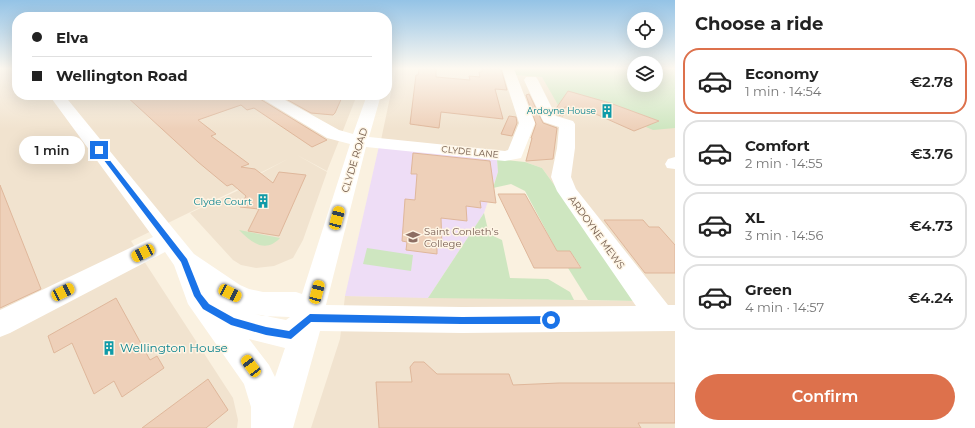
<!DOCTYPE html>
<html lang="en">
<head>
<meta charset="utf-8">
<style>
	:root { --surface:#fff; --page:#f2f2f2; --text:#222; --muted:#767676; --line:#e0e0e0; --accent:#dd714c }
	body { margin:0; font-family:Montserrat,sans-serif; background:var(--page); color:var(--text); height:100vh; display:flex; flex-direction:column; font-size:15px; white-space:nowrap }
	* { box-sizing:border-box; margin:0 }
	p { font-size:13px; color:var(--muted) }
	.icon { flex:none; width:22px; height:22px; fill:none; stroke:currentColor; stroke-width:2; stroke-linecap:round; stroke-linejoin:round }
	.map { position:relative; flex:1; overflow:hidden }
	.details { display:flex; flex-direction:column; background:var(--surface); width:300px }
	.details>* { flex:none }
	.top-card { position:absolute; left:12px; top:12px; width:380px; height:88px; border-radius:16px; box-shadow:0 4px 16px #0002; display:grid; align-content:center; height:88px; padding:0 20px; background:var(--surface) }
	.tools { position:absolute; left:627px; top:12px; display:grid; gap:8px }
	.tools a { display:grid; place-items:center; width:36px; height:36px; border-radius:50%; background:var(--surface); box-shadow:0 4px 16px #0002; font-size:20px }
	.end { position:absolute; width:18px; height:18px; margin:-9px; border:5px solid #1a73e8; background:#fff; box-shadow:0 0 0 2px #fff }
	.from { border-radius:50% }
	.bubble { position:absolute; height:28px; border-radius:14px; background:var(--surface); box-shadow:0 4px 16px #0002; font-size:13px; font-weight:600; line-height:28px; text-align:center }
	.car { position:absolute; width:12px; height:24px; margin:-12px -6px; border-radius:5px; box-shadow:0 0 3px 1px #0007; background:linear-gradient(#f5c518 24%,#345 0 40%,#f5c518 0 76%,#345 0 86%,#f5c518 0) }
	.top-card b { display:flex; align-items:center; gap:14px; height:38px; font-size:15px }
	.top-card b+b { border-top:1px solid var(--line) }
	.top-card i { width:10px; height:10px; background:var(--text) }
	ul { padding:0; list-style:none }
	li { display:flex; align-items:center; gap:12px; height:66px; margin:0 8px 6px; padding:0 12px; border:2px solid var(--line); border-radius:16px }
	li div { flex:1 }
	li b { display:block; font-size:15px }
	li em { font-style:normal; font-weight:600 }
	li.on { border-color:var(--accent) }
	li>.icon { width:36px; height:36px; stroke-width:1.5 }
	h2 { padding:0 20px; font-size:18px; line-height:48px }
	.action { display:flex; gap:8px; margin-top:auto; padding:8px 20px }
	.action a { flex:1; height:46px; border-radius:24px; background:var(--accent); color:#fff; font-size:16px; font-weight:600; line-height:46px; text-align:center }
	main { display:flex; flex:1; min-height:0 }
	.map>svg:first-child { display:block }
</style>
</head>
<body>
<main>
<div class="map">
<svg width="675" height="428" viewBox="0 0 675 428">
	<rect width="100%" height="100%" fill="#faf1e0"/>
	<path fill="#f1e3cf" d="M0 69H17V95H357L327 171 297 155 327 172 303 240 293 258 274 266 256 268 241 265 233 260 190 213 256 182 252 178 288 159 250 178 254 181 131 241 233 398 238 420 237 428H0Z
		M396 69H503L508 90 520 122 509 153 381 140Z
		M514 75 634 84 675 96V428H311L340 339 345 296 637 301 542 168 525 162 536 124 533 121Z"/>
	<path fill="#eeddf6" d="M379 146 497 159 498 172 484 213 428 298 345 296Z"/>
	<path fill="#cee6c0" d="M512 69H634V85H656V69H675V128L653 130 646 127 653 119 610 103 568 92 558 105 542 77 514 75Z
		M497 159 525 162 542 168 638 301 588 300 568 268 581 267 570 251H557L525 191 511 184 493 188 498 172Z
		M484 213 489 234 502 240 510 278 548 279 570 292 574 300 428 298Z
		M239 230 280 238C265 254 251 242 239 230Z
		M367 248 413 255 411 271 363 264Z"/>
	<path fill="#eed0b9" stroke="#dfb79b" d="M419 69H436V77L470 80 469 76 480 77 479 72H482V69H501L507 90 495 89 503 119 441 112 439 128 410 124 416 75H418Z
		M568 91 610 103 659 121 634 131 598 115 573 108 565 107 563 116 557 115 555 110Z
		M529 94 543 123 557 128 553 159 526 161 532 138H531L536 124 526 95Z
		M125 95H258L260 99 327 140 312 147 254 108 247 110 241 105 198 120 216 134 211 136 249 164 241 167 255 169 273 183 279 172 306 175 279 236 248 231 259 209 240 207 246 196 232 184 227 186 198 162Z
		M279 95H343L335 113 333 115 311 113Z
		M509 116 516 117 517 123 512 136 501 134Z
		M413 153 490 161 496 203 480 201 481 208 466 206 467 221 441 218 442 247 437 246V254L406 250 407 242 402 241 405 199 415 200 417 174H411Z
		M0 185 41 289 0 308Z
		M498 194H525L557 251H570L581 268H534Z
		M604 220H643L649 227H659L675 245V273H645Z
		M116 298 150 360 157 356 164 368 122 397 114 381 94 394 72 343 54 353 48 336Z
		M414 362H424L437 374H509L513 385 559 383H675V423H638L641 428H379L376 382H412L410 367Z
		M208 379 228 410 206 428H142Z"/>
	<g fill="none" stroke-linecap="round" stroke-linejoin="round">
		<path fill="#fff" fill-rule="evenodd" d="M502 69H514L535 123 521 158 505 161 366 147 326 305 462 307 636 306 557 191 551 177 557 148 559 127 544 122 542 119 524 80 526 77H536L538 80 556 116 573 121 575 124V148L571 177 576 189 668 305H675V331L462 333 320 331 293 428H251V407L244 384 188 304 174 265 165 252 10 333 0 337V310L153 237 49 95H64L194 254 240 285 249 289 263 292H296L302 294 350 144 327 138 261 98 259 95H276L339 130 353 134 367 95H381L369 137 505 151 508 150 519 123ZM255 314 263 316 290 317 286 320ZM249 339 285 348 275 377 269 365Z
			M675 157V169L667 168 665 164 668 159Z"/>
	</g>
	<linearGradient id="sky" x2="0" y2="1"><stop stop-color="#94c3e6"/><stop offset="0.53" stop-color="#fdf9f1"/><stop offset="1" stop-color="#fdf9f1" stop-opacity="0"/></linearGradient>
	<rect width="675" height="129" fill="url(#sky)"/>
	<path fill="#1a73e8" d="M97 149H101L187 259 201 294 209 304 234 318 266 327 289 331 310 314 462 317 551 316 555 320 551 324H462L311 322 291 339 266 335 231 325 203 309 194 296 181 262 97 151Z"/>
	<defs>
		<symbol id="building-bare" viewBox="-9 -9 18 18"><path d="M-4-6H4V6H1V3H-1V6H-4ZM-2.5-4.3h1.7v1.8h-1.7ZM.8-4.3h1.7v1.8H.8ZM-2.5-1h1.7V.8h-1.7ZM.8-1h1.7V.8H.8Z" fill="#0f9aa8" stroke="#fef5e5" stroke-width="2.5" paint-order="stroke"/></symbol>
		<symbol id="school-bare" viewBox="-9 -9 18 18"><path d="M0-5L7-2L0 1L-7-2ZM-4 1L0 2.5L4 1V4Q0 6-4 4Z" fill="#8d6e63" stroke="#fef5e5" stroke-width="2.5" paint-order="stroke"/></symbol>
	</defs>
	<g fill-rule="evenodd">
		<use href="#building-bare" x="597" y="101" width="20" height="20"/>
		<use href="#building-bare" x="253" y="191" width="20" height="20"/>
		<use href="#school-bare" x="403" y="227" width="20" height="20"/>
		<use href="#building-bare" x="99" y="338" width="20" height="20"/>
	</g>
	<g text-anchor="middle" stroke-width="3" stroke-linejoin="round" paint-order="stroke">
		<g font-size="9" fill="#0d838f" stroke="#fef5e5" text-anchor="end">
			<text x="596" y="114">Ardoyne House</text>
		</g>
		<g font-size="9" fill="#6f5849" stroke="#fef5e5">
			<text transform="translate(470 152) rotate(6)" y="3">CLYDE LANE</text>
		</g>
		<g font-size="10" fill="#6f5849" stroke="#fef5e5">
			<text transform="translate(354 160) rotate(-73)" y="4">CLYDE ROAD</text>
			<text transform="translate(597 232) rotate(54)" y="4">ARDOYNE MEWS</text>
		</g>
		<g font-size="10" fill="#0d838f" stroke="#fef5e5" text-anchor="end">
			<text x="252" y="205">Clyde Court</text>
		</g>
		<g font-size="10" fill="#785e54" stroke="#fef5e5" text-anchor="start">
			<text x="424" y="235">Saint Conleth's<tspan x="424" dy="12">College</tspan></text>
		</g>
		<g font-size="12" fill="#0d838f" stroke="#fef5e5" text-anchor="start">
			<text x="120" y="352">Wellington House</text>
		</g>
	</g>
</svg>
<div class="tools">
<a><svg class="icon" aria-label="locate" viewBox="0 0 24 24"><circle cx="12" cy="12" r="6"/><path d="M12 2v4M12 18v4M2 12h4M18 12h4"/></svg></a>
<a><svg class="icon" aria-label="layers" viewBox="0 0 24 24"><path d="M12 4l9 5-9 5-9-5zM3 14l9 5 9-5"/></svg></a>
</div>
<i class="end from" style="left:551px;top:320px"></i>
<i class="end" style="left:99px;top:150px"></i>
<div class="bubble" style="left:19px;top:136px;width:66px">1 min</div>
<i class="car" style="left:337px;top:218px;rotate:15deg"></i>
<i class="car" style="left:143px;top:253px;rotate:244deg"></i>
<i class="car" style="left:63px;top:292px;rotate:64deg"></i>
<i class="car" style="left:317px;top:292px;rotate:15deg"></i>
<i class="car" style="left:230px;top:293px;rotate:116deg"></i>
<i class="car" style="left:251px;top:366px;rotate:323deg"></i>
<div class="top-card">
<b><i class="from"></i>Elva</b>
<b><i></i>Wellington Road</b>
</div>
</div>
<section class="details">
<h2>Choose a ride</h2>
<ul>
<li class="on"><svg class="icon" aria-label="car" viewBox="0 0 24 24"><path d="M5 17H2v-5l4-1 3-4h7l3 4 3 1v5h-3M9 17h6M6 11h13"/><circle cx="7" cy="17" r="2"/><circle cx="17" cy="17" r="2"/></svg><div><b>Economy</b><p>1 min · 14:54</p></div><em>€2.78</em></li>
<li><svg class="icon" aria-label="car" viewBox="0 0 24 24"><path d="M5 17H2v-5l4-1 3-4h7l3 4 3 1v5h-3M9 17h6M6 11h13"/><circle cx="7" cy="17" r="2"/><circle cx="17" cy="17" r="2"/></svg><div><b>Comfort</b><p>2 min · 14:55</p></div><em>€3.76</em></li>
<li><svg class="icon" aria-label="car" viewBox="0 0 24 24"><path d="M5 17H2v-5l4-1 3-4h7l3 4 3 1v5h-3M9 17h6M6 11h13"/><circle cx="7" cy="17" r="2"/><circle cx="17" cy="17" r="2"/></svg><div><b>XL</b><p>3 min · 14:56</p></div><em>€4.73</em></li>
<li><svg class="icon" aria-label="car" viewBox="0 0 24 24"><path d="M5 17H2v-5l4-1 3-4h7l3 4 3 1v5h-3M9 17h6M6 11h13"/><circle cx="7" cy="17" r="2"/><circle cx="17" cy="17" r="2"/></svg><div><b>Green</b><p>4 min · 14:57</p></div><em>€4.24</em></li>
</ul>
<div class="action"><a>Confirm</a></div>
</section>
</main>
</body>
</html>
